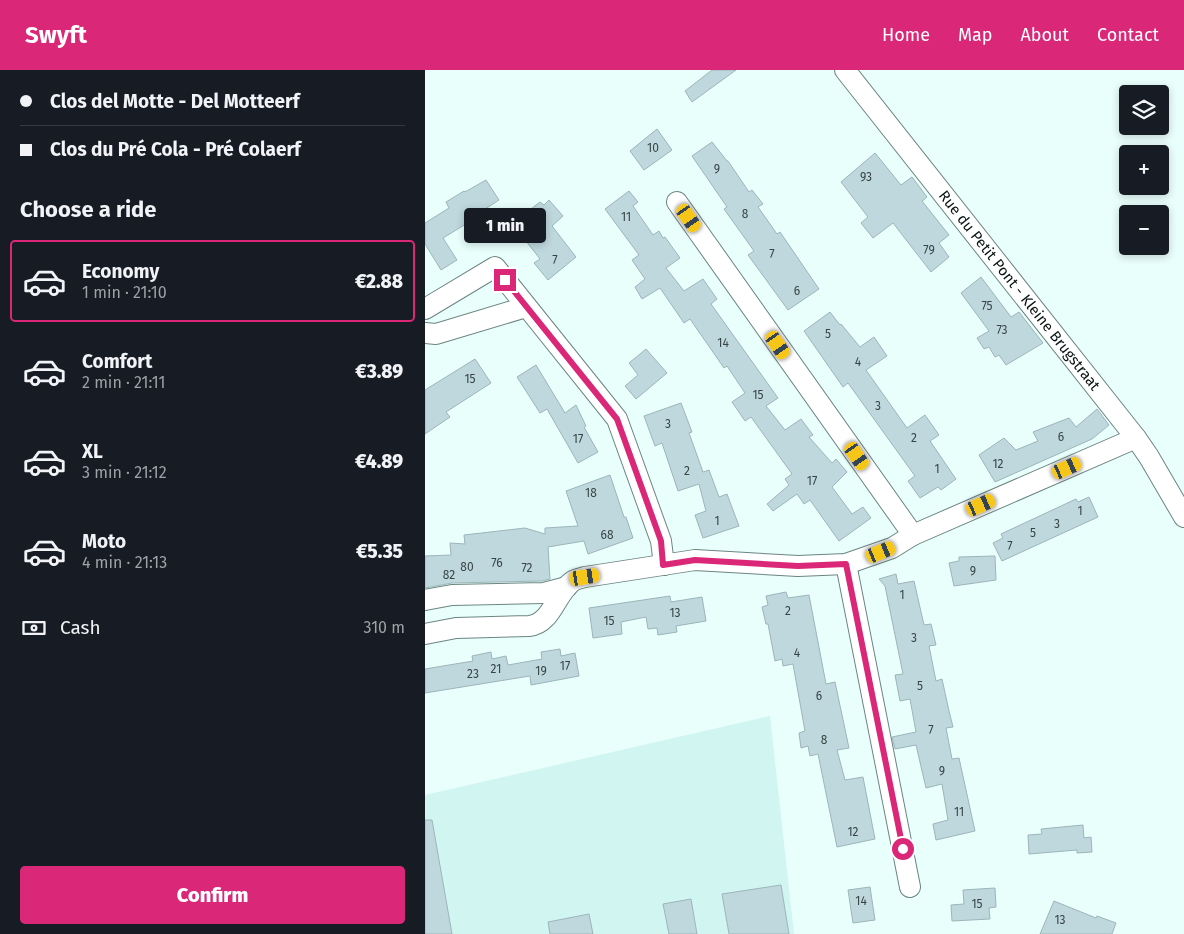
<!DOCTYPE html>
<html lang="en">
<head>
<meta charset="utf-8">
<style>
	:root { --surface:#171b24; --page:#242831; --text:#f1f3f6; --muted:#9ea1a6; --line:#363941; --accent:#db2777 }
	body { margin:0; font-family:"Fira Sans",sans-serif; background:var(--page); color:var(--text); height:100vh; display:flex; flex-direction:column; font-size:19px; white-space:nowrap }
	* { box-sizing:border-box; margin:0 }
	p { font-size:16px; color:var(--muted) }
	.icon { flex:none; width:28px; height:28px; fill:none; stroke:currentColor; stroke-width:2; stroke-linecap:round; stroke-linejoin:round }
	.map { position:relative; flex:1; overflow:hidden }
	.sheet { display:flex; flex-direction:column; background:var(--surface); width:425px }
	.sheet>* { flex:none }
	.hud { display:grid; align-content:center; height:110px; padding:0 20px; background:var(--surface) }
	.controls { position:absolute; left:694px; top:15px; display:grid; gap:10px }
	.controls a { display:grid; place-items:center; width:50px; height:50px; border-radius:5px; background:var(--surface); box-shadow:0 2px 8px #0003; font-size:25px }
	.end { position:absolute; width:22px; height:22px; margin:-11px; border:6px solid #db2777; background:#fff; box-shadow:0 0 0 2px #fff }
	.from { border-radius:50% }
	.bubble { position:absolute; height:35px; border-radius:5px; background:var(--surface); box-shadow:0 2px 8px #0003; font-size:16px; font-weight:800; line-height:35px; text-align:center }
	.car { position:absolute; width:15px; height:30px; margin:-15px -8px; border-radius:6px; box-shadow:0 0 4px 1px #0007; background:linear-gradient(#f5c518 24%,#345 0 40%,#f5c518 0 76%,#345 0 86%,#f5c518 0) }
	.hud b { display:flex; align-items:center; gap:18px; height:48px; font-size:19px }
	.hud b+b { border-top:1px solid var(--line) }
	.hud i { width:12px; height:12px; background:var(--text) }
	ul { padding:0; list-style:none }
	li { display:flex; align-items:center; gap:15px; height:82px; margin:0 10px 8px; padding:0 10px; border:2px solid transparent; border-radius:5px }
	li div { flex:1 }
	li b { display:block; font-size:19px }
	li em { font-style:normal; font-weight:800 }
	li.on { border-color:var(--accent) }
	li>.icon { width:45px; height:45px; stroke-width:1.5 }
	h2 { padding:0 20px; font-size:22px; line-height:60px }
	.pay { display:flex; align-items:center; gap:12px; height:55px; padding:0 20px; font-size:19px }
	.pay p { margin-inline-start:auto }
	.cta { display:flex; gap:10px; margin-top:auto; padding:10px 20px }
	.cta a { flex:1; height:58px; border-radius:5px; background:var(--accent); color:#fff; font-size:20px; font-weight:800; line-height:58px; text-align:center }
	header { display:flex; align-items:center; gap:30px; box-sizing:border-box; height:70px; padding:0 25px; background:var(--accent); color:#fff }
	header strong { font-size:24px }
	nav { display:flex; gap:28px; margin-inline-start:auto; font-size:18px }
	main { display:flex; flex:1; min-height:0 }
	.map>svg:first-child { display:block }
</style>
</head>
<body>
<header>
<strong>Swyft</strong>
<nav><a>Home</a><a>Map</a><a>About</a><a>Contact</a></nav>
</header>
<main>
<section class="sheet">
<div class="hud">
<b><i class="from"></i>Clos del Motte - Del Motteerf</b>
<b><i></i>Clos du Pré Cola - Pré Colaerf</b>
</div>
<h2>Choose a ride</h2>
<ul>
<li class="on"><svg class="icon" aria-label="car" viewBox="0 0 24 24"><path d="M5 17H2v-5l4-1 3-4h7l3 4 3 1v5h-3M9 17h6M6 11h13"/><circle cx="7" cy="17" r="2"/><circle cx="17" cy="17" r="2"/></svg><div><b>Economy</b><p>1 min · 21:10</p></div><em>€2.88</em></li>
<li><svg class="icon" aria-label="car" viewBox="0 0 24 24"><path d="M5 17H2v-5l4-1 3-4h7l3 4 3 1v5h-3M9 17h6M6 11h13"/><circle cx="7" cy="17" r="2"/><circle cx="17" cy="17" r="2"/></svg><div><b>Comfort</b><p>2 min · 21:11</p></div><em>€3.89</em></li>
<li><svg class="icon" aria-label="car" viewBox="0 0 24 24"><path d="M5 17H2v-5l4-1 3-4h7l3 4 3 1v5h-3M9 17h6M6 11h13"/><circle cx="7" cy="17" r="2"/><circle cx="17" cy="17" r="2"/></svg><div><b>XL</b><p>3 min · 21:12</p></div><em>€4.89</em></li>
<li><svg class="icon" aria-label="car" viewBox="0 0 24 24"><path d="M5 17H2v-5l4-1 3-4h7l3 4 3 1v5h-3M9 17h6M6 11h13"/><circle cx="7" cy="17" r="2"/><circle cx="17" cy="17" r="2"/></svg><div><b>Moto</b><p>4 min · 21:13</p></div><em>€5.35</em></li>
</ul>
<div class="pay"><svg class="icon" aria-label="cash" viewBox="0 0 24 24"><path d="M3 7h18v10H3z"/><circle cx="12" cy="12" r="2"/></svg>Cash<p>310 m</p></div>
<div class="cta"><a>Confirm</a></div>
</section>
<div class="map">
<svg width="759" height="864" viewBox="0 0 759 864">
	<rect width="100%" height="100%" fill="#e9fffc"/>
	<path fill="#d1f6f2" d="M345 646 369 864H0V725Z"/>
	<path fill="#bed8dd" stroke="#9cb5ba" d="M287 0H311L267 32 260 21Z
		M232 59 247 80 219 100 205 81Z
		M287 72 302 91H303L324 122 327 120 338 134 333 137 352 164 355 162 394 219 363 240 323 185 329 181 299 139 302 137 267 86Z
		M450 83 476 115 487 107 502 127 497 131 524 165 514 173 524 187 506 202 468 153 448 168 436 153 443 147 416 112Z
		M61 110 74 130 54 143V146L18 168 32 190 16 200 0 174V153L24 138 21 132 39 121 40 122Z
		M204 121 213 132 208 136 228 165 234 161 238 168 240 167 255 188 241 198 259 221 278 209 292 229 286 234 353 328 341 336 360 360 376 349 388 365 384 367 407 393 411 389 422 402 407 417 427 444 438 437 446 448 414 471 385 430 379 434 372 424 348 441 342 434 364 415 360 409 367 404 326 347 320 351 307 332 320 323 302 296 299 298 265 249 259 253 235 218 217 229 210 217 220 209 207 190 214 185 180 139Z
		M124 130 138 146 127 156 151 187 123 210 109 193 115 189 90 157 108 142 106 139 115 132 119 135Z
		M556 207 586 247 594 242 618 273 581 295 574 285 570 287 564 277 559 279 552 268 564 261 536 223Z
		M405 242 415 255 416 254 435 277 449 267 462 286 441 300 482 358 500 345 514 365 505 371 531 409 516 420 513 417 495 428 483 411 490 406 423 313 418 317 379 261Z
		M221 279 242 303 211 329 200 316 213 305 204 293Z
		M50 289 66 313 21 342 25 347 0 364V320Z
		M111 295 140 343 151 335 161 356 159 357 173 382 153 393 122 339 115 343 92 307Z
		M256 333 267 362 264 363 278 402 284 400 294 427 302 424 314 456 278 468 270 445 281 441 274 414 253 421 237 373 230 376 219 346Z
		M672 339 684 355 667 369 570 412 554 385 579 368 591 380 613 371 608 362 644 348 651 357Z
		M185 405 199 447H201L208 468 163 484 159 471 123 477 125 509 117 511 27 513 0 518V486L26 485 25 473 40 474 39 465 100 458 120 464V458L153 456 141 421Z
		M664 427 673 447 577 491 568 473 578 468 576 464 651 429 653 432Z
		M570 486 571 510 529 516 524 493 534 491V487Z
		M471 504 473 514 489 511 499 555 506 554 511 575 504 576 511 611 517 609 524 641 528 657 521 658 527 689 534 688 550 761 511 770 508 754 523 750 517 714 501 718 491 675 470 679 467 667 491 662 485 629 475 631 470 605 478 604 460 516 454 509Z
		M361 522 363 528 384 525 401 614 410 612 424 678 412 680 420 710 438 707 450 769 412 777 393 684 385 686 383 676 376 678 374 663 380 661 368 594 358 596 357 589 350 591 343 554H341L337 537 343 535 341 526Z
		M245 526 246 532 277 527 281 551 251 556 252 562 233 565 232 558 223 559 221 547 196 552 197 564 168 568 164 538Z
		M135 579 136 586 150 583 154 606 106 615 105 606 0 623V599L48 591 47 586 66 582 67 589 81 586 83 595 117 589 116 582Z
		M0 750H7L27 864H0Z
		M658 755 659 768 666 767 667 782 652 783V780L604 784 603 765 617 764 616 759Z
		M356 815 364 864H304L297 824Z
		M445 817 450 850 428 853 423 820Z
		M570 818 571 837 564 838 565 849 527 851 526 835 539 834 538 820Z
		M266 829 272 864H244L238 834Z
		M629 831 671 848 672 846 691 853 687 864H615Z
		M164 844 168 864H125L123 852Z"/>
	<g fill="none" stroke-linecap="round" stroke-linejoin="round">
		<defs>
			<g id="street">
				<path id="s1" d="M420 0 711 368 724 387 759 447"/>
				<path d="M252 132 488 465"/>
				<path d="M0 239 70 197 192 349 236 471 239 495"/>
				<path d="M0 263 11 264 101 237"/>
				<path d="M421 494 485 817"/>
				<path d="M0 530 27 525 119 523 142 517"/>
				<path d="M0 564 31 558 104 556C127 554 131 522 148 511 151 509 156 508 160 507L270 490 373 496 421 494 467 478 488 465 711 368"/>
			</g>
		</defs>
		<use href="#street" stroke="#6c8582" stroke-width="22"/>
		<use href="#street" stroke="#fff" stroke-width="20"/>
	</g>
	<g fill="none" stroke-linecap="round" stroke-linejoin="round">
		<path stroke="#db2777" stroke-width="6" d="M80 210 192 349 236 471 238 495 270 490 373 496 421 494 478 779"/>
	</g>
	<g text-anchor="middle" stroke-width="5" stroke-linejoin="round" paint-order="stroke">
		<g font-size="12" fill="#384546">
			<text x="228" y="82">10</text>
			<text x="292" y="103">9</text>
			<text x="441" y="111">93</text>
			<text x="320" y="148">8</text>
			<text x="201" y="151">11</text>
			<text x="504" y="184">79</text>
			<text x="347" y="188">7</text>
			<text x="130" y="194">7</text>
			<text x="372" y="225">6</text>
			<text x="562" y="240">75</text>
			<text x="577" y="264">73</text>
			<text x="403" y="268">5</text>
			<text x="298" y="277">14</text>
			<text x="433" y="296">4</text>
			<text x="45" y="313">15</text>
			<text x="333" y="329">15</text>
			<text x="453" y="340">3</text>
			<text x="243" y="358">3</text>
			<text x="636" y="371">6</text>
			<text x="489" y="372">2</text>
			<text x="153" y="373">17</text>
			<text x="573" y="398">12</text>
			<text x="512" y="403">1</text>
			<text x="262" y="405">2</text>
			<text x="387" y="415">17</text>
			<text x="166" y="427">18</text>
			<text x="655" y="445">1</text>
			<text x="292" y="455">1</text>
			<text x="632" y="458">3</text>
			<text x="608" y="467">5</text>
			<text x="182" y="469">68</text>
			<text x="585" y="480">7</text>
			<text x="72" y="497">76</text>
			<text x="42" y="501">80</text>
			<text x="102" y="502">72</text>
			<text x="548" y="505">9</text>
			<text x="24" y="509">82</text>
			<text x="477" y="529">1</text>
			<text x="363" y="545">2</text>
			<text x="250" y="547">13</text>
			<text x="184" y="555">15</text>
			<text x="489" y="572">3</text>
			<text x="372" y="587">4</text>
			<text x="140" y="600">17</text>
			<text x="71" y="603">21</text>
			<text x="116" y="605">19</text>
			<text x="48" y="608">23</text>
			<text x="495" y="620">5</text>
			<text x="394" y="630">6</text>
			<text x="506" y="664">7</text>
			<text x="399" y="674">8</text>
			<text x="517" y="705">9</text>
			<text x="534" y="746">11</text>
			<text x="428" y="766">12</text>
			<text x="436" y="835">14</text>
			<text x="552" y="838">15</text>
			<text x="635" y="854">13</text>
		</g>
		<g font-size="15" fill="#0b1414" stroke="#fff">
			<text dy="5" stroke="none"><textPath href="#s1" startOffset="281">Rue du Petit Pont - Kleine Brugstraat</textPath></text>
		</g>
	</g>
</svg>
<div class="controls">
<a><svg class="icon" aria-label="layers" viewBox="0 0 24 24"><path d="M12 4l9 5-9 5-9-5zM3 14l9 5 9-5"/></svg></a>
<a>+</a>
<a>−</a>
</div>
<i class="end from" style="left:478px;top:779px"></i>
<i class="end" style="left:80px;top:210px"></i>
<div class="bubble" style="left:39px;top:138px;width:82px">1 min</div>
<i class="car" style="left:264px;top:148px;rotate:145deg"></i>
<i class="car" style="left:353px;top:275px;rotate:145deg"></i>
<i class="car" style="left:432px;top:386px;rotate:145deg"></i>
<i class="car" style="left:642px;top:398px;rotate:66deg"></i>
<i class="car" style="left:556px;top:435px;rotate:66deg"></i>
<i class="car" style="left:456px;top:482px;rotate:68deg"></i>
<i class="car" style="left:160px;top:507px;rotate:81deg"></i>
</div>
</main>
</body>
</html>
